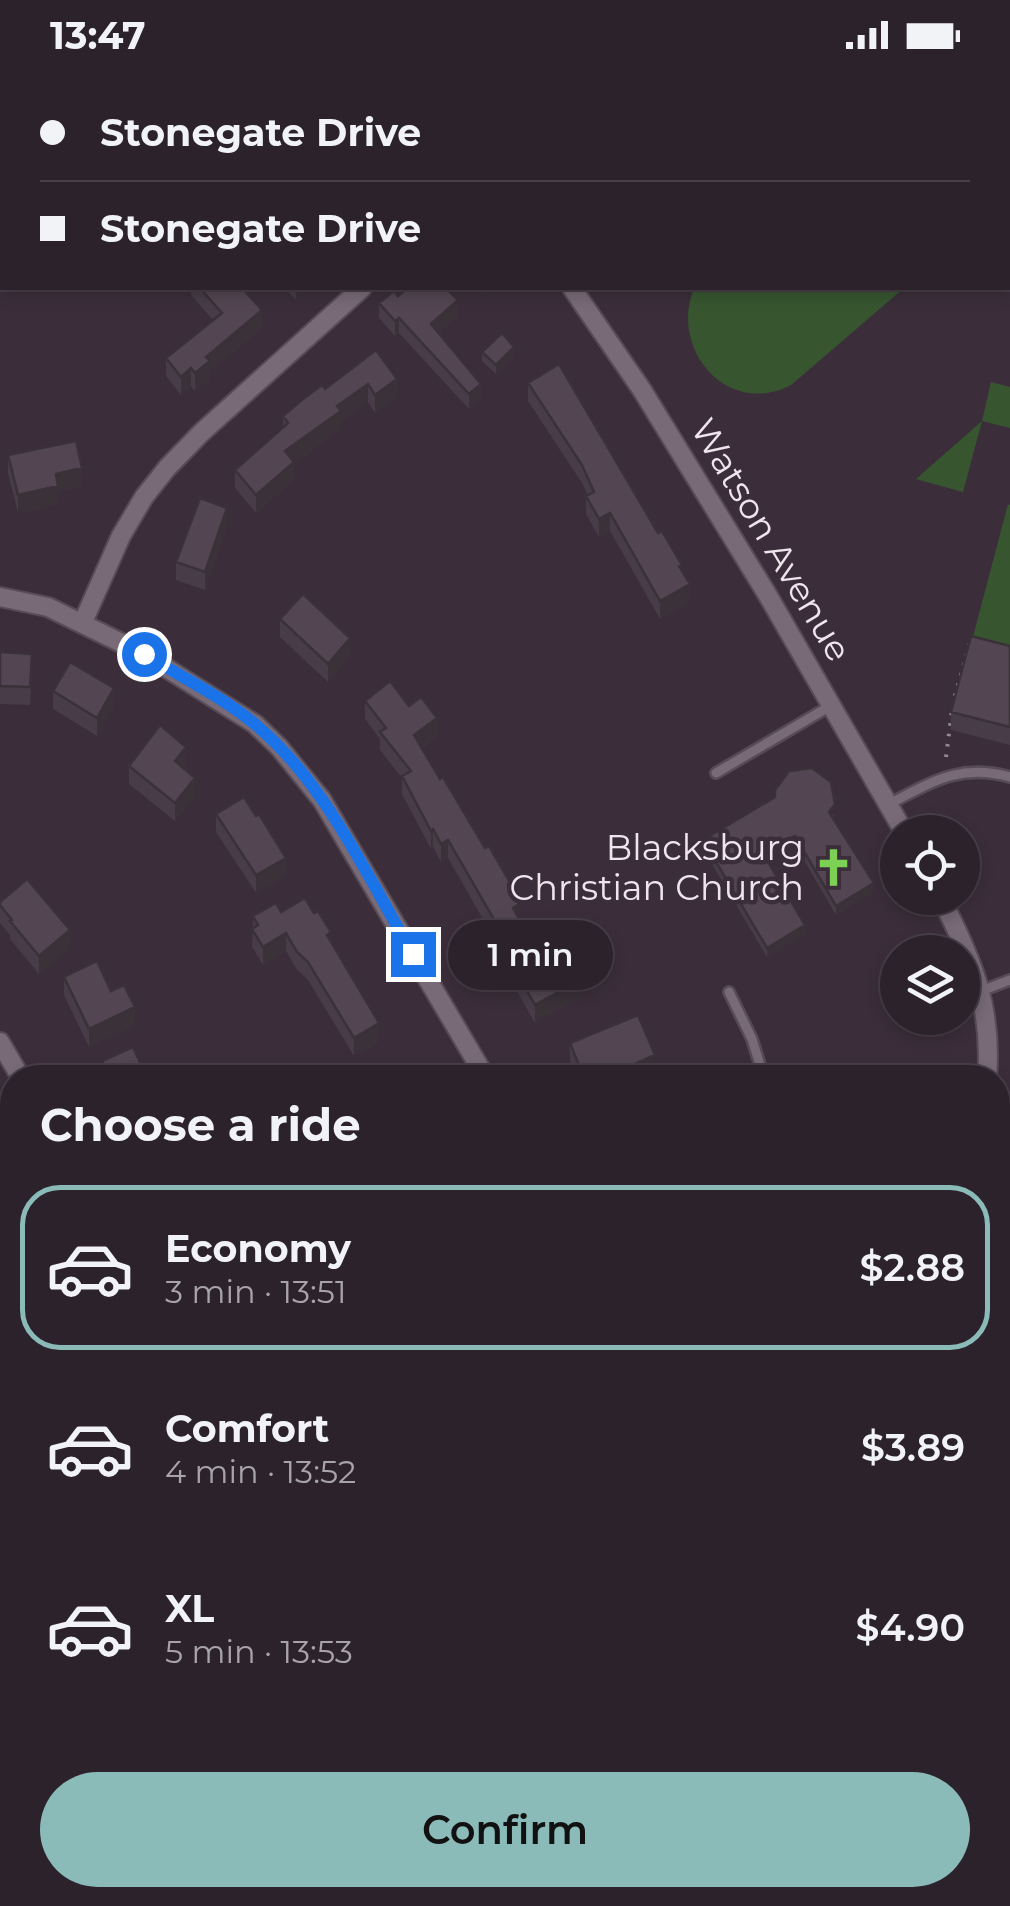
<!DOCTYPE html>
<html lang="en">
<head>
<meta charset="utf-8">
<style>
	:root { --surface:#2c222c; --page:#342a34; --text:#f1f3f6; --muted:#a6a4a9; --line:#483f48; --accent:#8bbbb9 }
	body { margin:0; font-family:Montserrat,sans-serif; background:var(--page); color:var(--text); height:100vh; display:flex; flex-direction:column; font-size:38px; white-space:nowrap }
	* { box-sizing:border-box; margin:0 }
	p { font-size:32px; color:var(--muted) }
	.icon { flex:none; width:55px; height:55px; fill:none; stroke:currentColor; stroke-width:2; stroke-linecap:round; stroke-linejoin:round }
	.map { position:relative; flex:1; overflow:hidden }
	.panel { position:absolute; left:0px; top:995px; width:1010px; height:842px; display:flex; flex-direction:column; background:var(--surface); border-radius:40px 40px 0 0; box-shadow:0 5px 15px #0003,0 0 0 2px var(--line) }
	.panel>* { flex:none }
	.guide { position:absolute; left:0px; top:0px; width:1010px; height:220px; box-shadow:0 5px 15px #0003,0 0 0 2px var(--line); display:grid; align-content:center; height:220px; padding:0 40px; background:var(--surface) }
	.tools { position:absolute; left:880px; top:745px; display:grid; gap:20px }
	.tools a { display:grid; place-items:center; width:100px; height:100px; border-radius:50%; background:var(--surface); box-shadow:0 5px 15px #0003,0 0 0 2px var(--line); font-size:50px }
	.end { position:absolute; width:45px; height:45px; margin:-22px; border:12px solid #1a73e8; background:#fff; box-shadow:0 0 0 5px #fff }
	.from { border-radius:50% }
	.bubble { position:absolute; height:70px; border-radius:35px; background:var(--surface); box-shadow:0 5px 15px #0003,0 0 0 2px var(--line); font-size:32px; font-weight:600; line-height:70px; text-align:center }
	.guide b { display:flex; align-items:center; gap:35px; height:95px; font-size:38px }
	.guide b+b { border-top:2px solid var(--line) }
	.guide i { width:25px; height:25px; background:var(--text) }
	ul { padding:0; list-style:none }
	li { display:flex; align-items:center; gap:30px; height:165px; margin:0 20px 15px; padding:0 20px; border:5px solid transparent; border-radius:40px }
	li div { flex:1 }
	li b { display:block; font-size:38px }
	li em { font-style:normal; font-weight:600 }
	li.active { border-color:var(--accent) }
	li>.icon { width:90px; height:90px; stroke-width:1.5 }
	h2 { padding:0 40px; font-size:45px; line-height:120px }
	.button { display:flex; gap:20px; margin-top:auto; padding:20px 40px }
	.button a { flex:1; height:115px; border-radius:60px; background:var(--accent); color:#111; font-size:40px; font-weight:600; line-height:115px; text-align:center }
	.status { display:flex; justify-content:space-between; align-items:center; height:70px; padding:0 50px; background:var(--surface); direction:ltr }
	.status svg { height:28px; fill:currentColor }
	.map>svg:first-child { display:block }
</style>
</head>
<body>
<div class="status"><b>13:47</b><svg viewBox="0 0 49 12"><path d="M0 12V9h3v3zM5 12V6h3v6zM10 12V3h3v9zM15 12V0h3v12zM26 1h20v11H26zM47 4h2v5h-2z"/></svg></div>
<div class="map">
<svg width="1010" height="1836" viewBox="0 0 1010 1836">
	<rect width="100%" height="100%" fill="#3b2e3a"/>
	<path fill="#375630" d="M694 218H904L791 315C727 348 669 279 694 218Z
		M991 312 1010 317V358L982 351 963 422 916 409 982 351Z
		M1008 434 1010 435V576L973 567Z"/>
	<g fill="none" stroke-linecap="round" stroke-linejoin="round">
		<defs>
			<path id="service" d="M289 2 291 0
				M716 703 832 635
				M889 734C932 712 960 693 1010 707
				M981 921 1010 910
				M729 922 752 969 764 1008"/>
			<path id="minor" d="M380 0 382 2
				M598 2 600 0
				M572 218 642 320 767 524 904 762
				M0 527 48 537 144 584 255 654 279 677 322 730 486 1008
				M83 552 121 466 144 427 167 398 202 362 362 218
				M941 828C972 889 993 937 987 1008
				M0 972 21 1008
				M998 1541 1010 1558
				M347 1825 351 1836"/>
			<path id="secondary" d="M998 1037 1010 1039
				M0 1317 12 1314"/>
		</defs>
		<use href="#service" stroke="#574c56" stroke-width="14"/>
		<use href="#minor" stroke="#574c56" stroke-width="22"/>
		<use href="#secondary" stroke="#574c56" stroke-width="30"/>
		<path stroke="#958a94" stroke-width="4" stroke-dasharray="2.5 8" stroke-linecap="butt" d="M955 626 970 573
			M946 687 952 640
			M928 756 931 762"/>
		<use href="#service" stroke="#786a77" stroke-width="9"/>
		<use href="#minor" stroke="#786a77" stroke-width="18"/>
		<use href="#secondary" stroke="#827060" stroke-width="25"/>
	</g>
	<path fill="#473c47" d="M39 0H152V2H39Z
		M428 0H488L491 2H430Z
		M191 218H242L262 258 210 301V309L195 321 191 316 181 325 166 306V288L213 250 191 225Z
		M285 218H311L296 230Z
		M398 226 458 245 438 263 481 329 469 339 399 263 395 266 379 248V233Z
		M376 280 397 327 375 343 368 332 341 351V359L294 393V410L256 443 235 418V400L283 357V346L325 319Z
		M482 282 514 286 496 304 482 291Z
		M528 313 658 463 682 501 690 532 660 549 610 461 599 467 586 444V426H588L582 413 528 331Z
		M8 385 82 416 58 422V434L18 443 8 403Z
		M227 456 205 520 176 510V492Z
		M280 549 350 586 328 612 280 567Z
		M1010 576V675L951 660V642Z
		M0 582 32 602 30 635 0 634Z
		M53 621 114 636 97 666 53 639Z
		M365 631 409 636 437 666 422 678 440 709 511 820 519 849 543 892 581 927 535 953 504 898V886L448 788 441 792 433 777 431 779 402 724V708L380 680V669L365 649Z
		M186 695 184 698 195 726 175 751 129 714V696Z
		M216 744 286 806 256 823 216 762Z
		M835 744 832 747 874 822 836 845 795 775 768 791 805 864 767 887 703 779V770Z
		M0 832 70 878 39 904 10 869V865L0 853Z
		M281 842 331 871 379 971 354 986 308 910 297 900 286 881 263 895 252 877 253 846Z
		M64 907 111 921 135 955 89 977 64 925Z
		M570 973 655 1003 645 1008H577L570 991Z
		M102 991 147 1008H102Z
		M12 1172V1246L4 1249 0 1237V1176Z
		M0 1646 12 1679 10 1791 0 1766Z
		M25 1825H71L75 1836H29Z
		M236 1825H284L288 1836H240Z"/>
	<path fill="#3a3139" d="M730 0H749L746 2H730Z
		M296 218H311L296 230Z
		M482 218H495L482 227Z
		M458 230V245L431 269V254Z
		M262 240V258L210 301V309L195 321V303L206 287Z
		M399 248V263L395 266V251Z
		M514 277V286L496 304V295Z
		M191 298V316L181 325V307Z
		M397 309V327L375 343V325Z
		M368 314V332L341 351V359L294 393V410L256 443V425L285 381 337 336Z
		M481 314V329L469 339V324Z
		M82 398V416L58 422V434L18 443V425L56 404Z
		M227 438V456L205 520V502Z
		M610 443V461L599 467V449Z
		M690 514V532L660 549V531Z
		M350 568V586L328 612V594Z
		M114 618V636L97 666V648Z
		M437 648V666L414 683V665Z
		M186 677V695L175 709V691Z
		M195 708V726L175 751V733Z
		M433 759V777L431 779V761Z
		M795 766V775L764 794V785Z
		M448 770V788L441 792V774Z
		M286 788V806L256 823V805Z
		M874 813V822L836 845V836Z
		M519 834V852L513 838Z
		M805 855V864L767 887V878Z
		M70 860V878L39 904V886Z
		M286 863V881L263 895V877Z
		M581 909V927L535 953V935Z
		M135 937V955L89 977V959Z
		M379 953V971L354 986V968Z
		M655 985V1003L645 1008H604Z
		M998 1120H1000V1138H998Z
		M12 1228V1246L4 1249V1231Z
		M1010 1403V1421L998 1434V1416Z
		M1009 1720V1747L998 1752V1725Z
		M12 1772V1790L10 1791V1773Z"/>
	<path fill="#534652" stroke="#3a3139" stroke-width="2.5" d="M39 0H94V2H39Z
		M305 0H343L345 2H304Z
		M444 0H488L491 2H447Z
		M200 218H242L262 240 206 287 210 291 195 303 191 298 181 307 166 288 222 243Z
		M408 218H434L435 220 438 218H446L458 230 431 254 481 314 469 324 399 248 395 251 379 233 394 221 398 226Z
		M502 263 514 277 496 295 482 282Z
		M376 280 397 309 375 325 368 314 337 336 341 341 285 381 294 392 256 425 235 400 288 353 283 346 303 329 322 315 325 319Z
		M559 294 658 463 662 461 682 495 679 496 690 514 660 531 610 443 599 449 586 426 594 422 582 395 528 313Z
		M76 371 82 398 56 404 58 416 18 425 8 385Z
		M200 428 227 438 205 502 176 492Z
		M303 524 350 568 328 594 280 549Z
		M971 566 1010 576V657L951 642Z
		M0 582 32 584 30 617 0 616Z
		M70 592 114 618 97 648 53 621Z
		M390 611 409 636 421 627 437 648 414 665 440 709 443 707 485 778 489 776 511 814 508 815 519 834 513 838 543 892 565 880 581 909 535 935 504 880 510 877 448 770 441 774 433 759 431 761 402 706 411 701 380 662 386 658 365 631Z
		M160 655 186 677 175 691 195 708 175 733 129 696Z
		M812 698 831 712 835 734 829 742 874 813 836 836 795 766 764 785 805 855 767 878 703 770 775 727V720L789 701Z
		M244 727 256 746 259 744 286 788 256 805 216 744Z
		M27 809 70 860 39 886 10 851 12 850 0 835V832Z
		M305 828 314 843 318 841 331 862 327 865 379 953 354 968 308 892 297 882 286 863 263 877 252 859 258 855 253 846 276 833 281 842Z
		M97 891 111 921 124 915 135 937 89 959 64 907Z
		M638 945 655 985 604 1008H597V1006L584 1008 570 973Z
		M133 977 147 1008H110L102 991Z
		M12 1172V1228L4 1231 0 1219V1176Z
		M998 1364 1010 1376V1403L998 1416Z
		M0 1646 12 1679V1772L10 1773 0 1748Z
		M998 1692 1009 1720 998 1725Z
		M32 1825H71L75 1836H36Z
		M243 1825H284L288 1836H252L248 1827 244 1829Z"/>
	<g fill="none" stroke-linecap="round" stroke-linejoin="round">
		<path stroke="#1a73e8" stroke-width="12" d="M144 584C181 607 223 627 256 655 325 712 368 808 413 884"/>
	</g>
	<defs>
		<symbol id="church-bare" viewBox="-9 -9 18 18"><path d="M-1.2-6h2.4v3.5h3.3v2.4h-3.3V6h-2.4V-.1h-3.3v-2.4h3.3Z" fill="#7cd155" stroke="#3b2e3a" stroke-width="2.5" paint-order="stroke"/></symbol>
	</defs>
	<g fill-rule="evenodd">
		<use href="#church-bare" x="806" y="770" width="55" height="55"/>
	</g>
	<g text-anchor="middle" stroke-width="9" stroke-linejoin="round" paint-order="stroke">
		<g font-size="35" fill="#eee5ed" stroke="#3b2e3a">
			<text transform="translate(771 470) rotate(59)" y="12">Watson Avenue</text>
		</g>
		<g font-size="35" fill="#eee5ed" stroke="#3b2e3a" text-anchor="end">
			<text x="804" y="790">Blacksburg<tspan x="804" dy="40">Christian Church</tspan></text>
		</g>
	</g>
</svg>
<div class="tools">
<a><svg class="icon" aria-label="locate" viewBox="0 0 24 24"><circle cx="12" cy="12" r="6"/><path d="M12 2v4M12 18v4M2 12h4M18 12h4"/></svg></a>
<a><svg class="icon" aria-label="layers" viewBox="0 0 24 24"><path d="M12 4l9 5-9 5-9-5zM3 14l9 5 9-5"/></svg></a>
</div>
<i class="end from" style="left:144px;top:584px"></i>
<i class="end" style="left:413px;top:884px"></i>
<div class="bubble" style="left:448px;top:850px;width:165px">1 min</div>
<div class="guide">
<b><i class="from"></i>Stonegate Drive</b>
<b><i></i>Stonegate Drive</b>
</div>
<section class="panel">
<h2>Choose a ride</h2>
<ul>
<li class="active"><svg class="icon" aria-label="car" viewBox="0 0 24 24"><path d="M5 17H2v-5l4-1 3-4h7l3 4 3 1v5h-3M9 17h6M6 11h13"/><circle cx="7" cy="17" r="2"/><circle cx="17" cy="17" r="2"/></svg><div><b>Economy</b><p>3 min · 13:51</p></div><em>$2.88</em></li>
<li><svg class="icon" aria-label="car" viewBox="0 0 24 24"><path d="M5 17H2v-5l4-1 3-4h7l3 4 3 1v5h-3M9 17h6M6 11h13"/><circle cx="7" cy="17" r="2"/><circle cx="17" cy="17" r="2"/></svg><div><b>Comfort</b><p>4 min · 13:52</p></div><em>$3.89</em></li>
<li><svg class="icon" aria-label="car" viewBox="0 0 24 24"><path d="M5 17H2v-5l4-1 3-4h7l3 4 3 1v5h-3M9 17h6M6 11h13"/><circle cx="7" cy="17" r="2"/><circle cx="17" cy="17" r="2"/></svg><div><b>XL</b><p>5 min · 13:53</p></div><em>$4.90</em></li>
</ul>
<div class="button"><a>Confirm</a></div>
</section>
</div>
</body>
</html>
